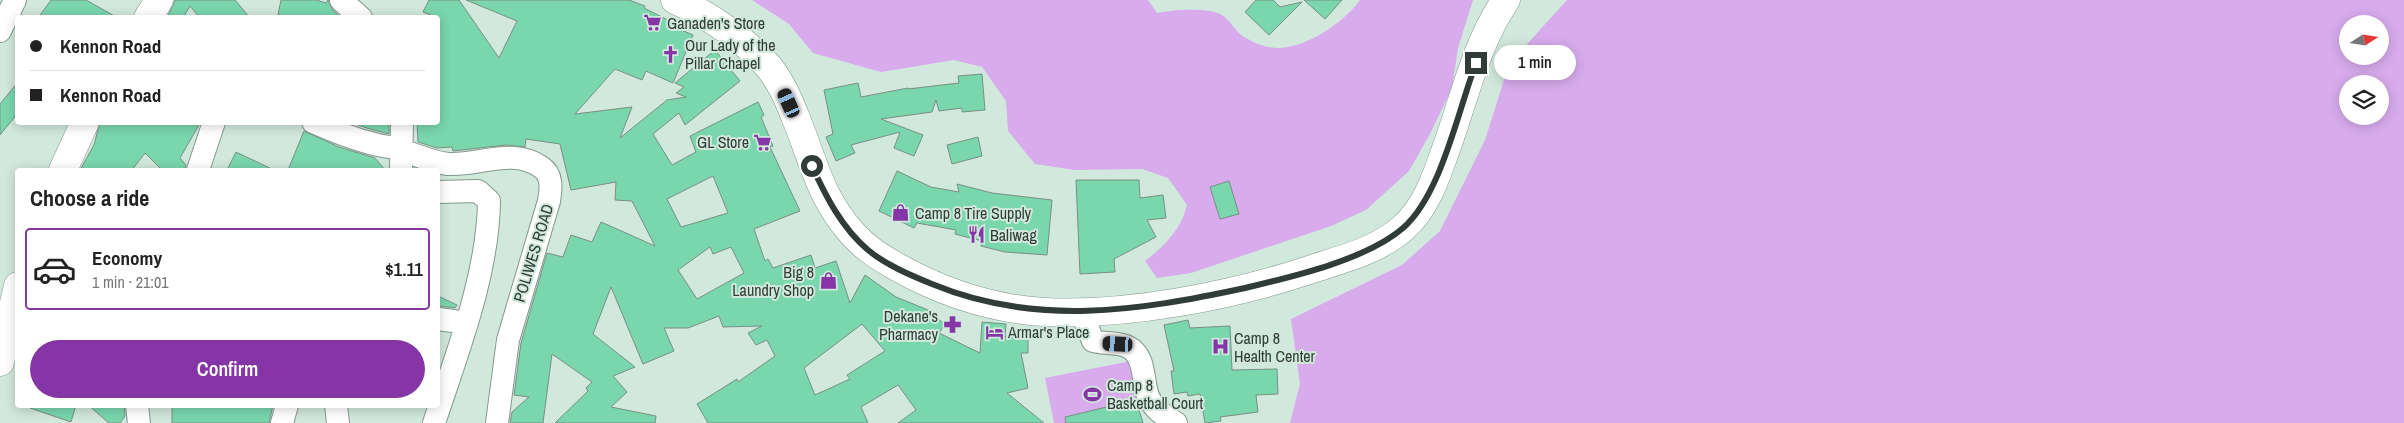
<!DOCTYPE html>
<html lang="en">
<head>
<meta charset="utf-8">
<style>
	:root { --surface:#fff; --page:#f2f2f2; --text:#222; --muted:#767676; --line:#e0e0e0; --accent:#8535a5 }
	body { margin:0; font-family:"Archivo Narrow",sans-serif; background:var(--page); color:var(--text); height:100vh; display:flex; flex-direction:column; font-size:19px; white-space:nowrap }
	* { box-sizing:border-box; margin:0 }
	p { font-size:16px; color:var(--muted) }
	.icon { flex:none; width:28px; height:28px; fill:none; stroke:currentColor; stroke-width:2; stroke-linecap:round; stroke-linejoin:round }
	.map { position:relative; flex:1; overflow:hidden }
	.side { position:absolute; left:15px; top:168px; width:425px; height:240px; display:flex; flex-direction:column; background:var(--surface); border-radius:5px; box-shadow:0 2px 12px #0003 }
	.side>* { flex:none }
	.hud { position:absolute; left:15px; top:15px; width:425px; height:110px; border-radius:5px; box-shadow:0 2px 12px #0003; display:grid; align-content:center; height:110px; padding:0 15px; background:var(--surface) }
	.needle { width:32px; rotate:78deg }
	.fabs { position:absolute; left:2339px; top:15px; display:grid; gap:10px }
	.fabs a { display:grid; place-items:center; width:50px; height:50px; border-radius:50%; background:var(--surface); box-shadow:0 2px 12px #0003; font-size:25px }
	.end { position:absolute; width:22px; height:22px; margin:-11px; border:6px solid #323c37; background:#fff; box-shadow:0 0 0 2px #fff }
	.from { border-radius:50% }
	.bubble { position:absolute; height:35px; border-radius:18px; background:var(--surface); box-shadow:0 2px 12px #0003; font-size:16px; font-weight:600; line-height:35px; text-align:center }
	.car { position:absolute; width:15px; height:30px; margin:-15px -8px; border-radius:6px; box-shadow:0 0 4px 1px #0007; background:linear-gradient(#222 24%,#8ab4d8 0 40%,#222 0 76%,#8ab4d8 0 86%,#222 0) }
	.hud b { display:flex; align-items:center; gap:18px; height:48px; font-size:19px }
	.hud b+b { border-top:1px solid var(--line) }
	.hud i { width:12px; height:12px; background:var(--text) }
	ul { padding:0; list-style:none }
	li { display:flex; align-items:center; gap:15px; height:82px; margin:0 10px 8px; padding:0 5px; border:2px solid transparent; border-radius:5px }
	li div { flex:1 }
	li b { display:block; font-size:19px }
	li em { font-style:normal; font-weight:600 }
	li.on { border-color:var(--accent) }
	li>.icon { width:45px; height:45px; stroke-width:1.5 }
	h2 { padding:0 15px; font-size:22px; line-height:60px }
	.button { display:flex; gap:10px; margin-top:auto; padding:10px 15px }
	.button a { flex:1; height:58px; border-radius:30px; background:var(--accent); color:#fff; font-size:20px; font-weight:600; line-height:58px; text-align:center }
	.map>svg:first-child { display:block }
</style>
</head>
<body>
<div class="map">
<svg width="2404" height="423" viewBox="0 0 2404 423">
	<rect width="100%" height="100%" fill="#d1e8dc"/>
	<path fill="#d7abec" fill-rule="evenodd" d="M752 0H1148L1157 13C1174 10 1207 7 1222 15 1230 20 1235 31 1244 37 1251 41 1261 46 1269 47 1299 54 1344 23 1360 0H1473L1458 48 1452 88 1430 134 1409 171 1366 210 1331 226 1191 273 1157 278 1145 261C1165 245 1181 230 1187 205L1168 178 1142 169 1075 170 1035 164 1008 131 1006 101 982 67 954 60 881 72 813 53 789 24Z
		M1567 0H2404V423H1290L1300 384 1291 319 1402 265 1440 231 1485 140 1509 64ZM2348 24H2380V56H2348ZM2348 84H2380V116H2348Z
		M1131 361 1141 410 1074 423H1054L1045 378Z"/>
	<path fill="#79d6ad" stroke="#7a8f84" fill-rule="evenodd" d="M51 0H86L118 18H38Z
		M175 0H235L250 18H200L190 6 183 18H167Z
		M281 0H316L326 3 328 0 332 9 341 18H291L278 15Z
		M429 0H459L499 58 517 21 466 0H629L645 6 644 8 670 21 668 24 693 35 673 83 646 71 642 80 615 69 575 114 632 107 620 138 667 100 686 97 676 93 684 87 675 83 715 50 740 81 685 125 679 113 653 134 672 165 696 152 690 136 758 102 764 115 761 117 773 146 770 147 800 211 754 229 765 261 768 259 773 268 811 255 815 268 836 261 850 303 865 275 896 297 933 312 932 315 945 324 939 333 980 353 982 322 1006 324 1005 337H1028V353H1021L1028 388 1007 393 1044 423H898L916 410 898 385 861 407 868 423H708L697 404 737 379 738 382 775 356 767 340 756 345 748 333 762 326 723 327 719 316 688 328H664L674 351 643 364 611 287 593 334 635 367 613 376 627 392 611 407 656 416 655 423H555L588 391 586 388 592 382 552 354 543 423H510L512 412 529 397 514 395 521 343 547 253 563 257 571 235 592 242 601 222 655 246 632 201 615 200 616 182 571 190 560 144 526 139 525 147 506 145 453 151 452 147 437 148 418 142 417 122H438V18L423 12ZM713 176 728 213 681 227 667 199ZM710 247 713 254 731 247 744 273 697 299 678 270ZM862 324 885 351 847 375 850 379 815 395 804 368Z
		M1256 0H1273L1280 7 1302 2 1269 35 1245 12Z
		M1304 0H1342L1325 19Z
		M982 74 985 110 962 112V108L939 111 936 100 932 112 881 119 923 135 914 156 894 148 900 132 851 145 855 153 836 161 826 137 833 134 824 90 858 83 861 97 908 88V89L959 83 958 76Z
		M18 82V113L0 135V104Z
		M100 122H164L200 123 180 158 186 165 185 170H162L145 153 132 170H80L94 145Z
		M349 122H389V134L370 129Z
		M304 131 339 147 375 158 385 170H288Z
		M978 137 982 156 952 164 947 145Z
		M236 152 274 170H227Z
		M897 171 931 187 959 192 957 184 992 193 1052 200 1047 255 1005 252 981 246 982 241 955 234 956 230 917 223 914 228 879 211Z
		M1076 180H1139L1140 198 1163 195 1166 218 1147 220 1156 237 1114 259 1115 272 1080 274Z
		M1229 181 1239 214 1220 219 1210 187Z
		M438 296 457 305 455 308 438 306Z
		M1188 320 1190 328 1230 326 1232 370 1277 369 1278 394 1256 395 1258 412 1220 417 1221 421 1205 423 1200 394 1188 396 1187 392 1174 394 1171 371H1174L1164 325Z
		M1136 400 1143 423H1066L1065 417Z
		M30 405H76L71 422 30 408Z
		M88 405H124L125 416 120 423H109Z
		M172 405H273L269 423H172Z"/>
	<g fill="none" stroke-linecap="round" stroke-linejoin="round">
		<defs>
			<path id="minor" d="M341 0 361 18
				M0 31 15 0
				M313 122C333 131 354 139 374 144 384 147 395 147 404 151 419 156 432 162 448 164 479 166 512 147 541 167 553 175 551 189 549 201L508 340 497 423
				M198 170 214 122
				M401 170 402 122
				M1081 311 1093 341C1104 344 1119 342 1128 347 1146 356 1142 380 1148 396 1153 409 1165 416 1176 423
				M438 319 467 323
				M137 405 139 423
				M336 405 338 423
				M282 423 287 405
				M434 423C457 353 488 275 489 201L478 191 438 192"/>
			<path id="trunk" d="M675 0C707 14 744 39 768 66 780 80 788 98 795 116 813 159 819 196 852 233 866 249 880 257 897 267 942 292 993 309 1044 312 1127 316 1231 296 1309 270 1342 259 1377 251 1403 228 1426 208 1436 177 1446 149 1464 100 1476 43 1506 0
				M148 18 159 0
				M63 170 85 122
				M0 362 18 286"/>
		</defs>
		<use href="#minor" stroke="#84998e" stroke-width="24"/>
		<use href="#trunk" stroke="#84998e" stroke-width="29"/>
		<use href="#minor" stroke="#fff" stroke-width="22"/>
		<use href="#trunk" stroke="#fff" stroke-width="28"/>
	</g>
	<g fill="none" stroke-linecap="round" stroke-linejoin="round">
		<path stroke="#323c37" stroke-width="6" d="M812 166C826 197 842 228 868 250 886 265 910 275 932 284 1036 327 1138 311 1245 288 1291 277 1366 260 1403 228 1441 195 1458 111 1476 63"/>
	</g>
	<defs>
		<symbol id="supermarket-bare" viewBox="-9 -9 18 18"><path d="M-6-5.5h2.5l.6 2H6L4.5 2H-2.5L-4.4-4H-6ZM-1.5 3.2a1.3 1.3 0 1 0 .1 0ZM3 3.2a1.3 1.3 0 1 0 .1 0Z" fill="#8535a5" stroke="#d1e8dc" stroke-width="2.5" paint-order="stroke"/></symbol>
		<symbol id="church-bare" viewBox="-9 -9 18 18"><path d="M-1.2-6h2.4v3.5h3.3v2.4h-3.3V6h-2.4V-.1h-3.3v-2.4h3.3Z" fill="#8535a5" stroke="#d1e8dc" stroke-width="2.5" paint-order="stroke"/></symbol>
		<symbol id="shop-bare" viewBox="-9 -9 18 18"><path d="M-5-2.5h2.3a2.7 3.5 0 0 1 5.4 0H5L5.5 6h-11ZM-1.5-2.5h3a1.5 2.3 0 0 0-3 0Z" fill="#8535a5" stroke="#d1e8dc" stroke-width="2.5" paint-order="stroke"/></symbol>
		<symbol id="restaurant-bare" viewBox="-9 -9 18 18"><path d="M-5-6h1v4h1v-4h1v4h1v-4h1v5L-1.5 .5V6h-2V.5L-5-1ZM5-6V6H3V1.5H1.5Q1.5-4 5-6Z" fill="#8535a5" stroke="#d1e8dc" stroke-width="2.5" paint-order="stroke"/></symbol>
		<symbol id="pharmacy-bare" viewBox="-9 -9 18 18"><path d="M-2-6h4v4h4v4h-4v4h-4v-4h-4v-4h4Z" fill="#8535a5" stroke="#d1e8dc" stroke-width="2.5" paint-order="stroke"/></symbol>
		<symbol id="hotel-bare" viewBox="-9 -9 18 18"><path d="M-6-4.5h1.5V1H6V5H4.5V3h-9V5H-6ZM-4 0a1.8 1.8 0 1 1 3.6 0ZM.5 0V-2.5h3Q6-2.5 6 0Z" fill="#8535a5" stroke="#d1e8dc" stroke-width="2.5" paint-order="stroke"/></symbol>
		<symbol id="hospital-bare" viewBox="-9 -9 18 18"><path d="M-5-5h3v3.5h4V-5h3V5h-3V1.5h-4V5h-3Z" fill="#8535a5" stroke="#d1e8dc" stroke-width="2.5" paint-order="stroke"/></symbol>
		<symbol id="stadium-bare" viewBox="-9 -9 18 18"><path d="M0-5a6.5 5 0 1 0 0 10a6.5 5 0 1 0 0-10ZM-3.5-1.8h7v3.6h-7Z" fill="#8535a5" stroke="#d1e8dc" stroke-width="2.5" paint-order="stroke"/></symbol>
	</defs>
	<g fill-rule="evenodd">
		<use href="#supermarket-bare" x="640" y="10" width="25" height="25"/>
		<use href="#church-bare" x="658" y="42" width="25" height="25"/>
		<use href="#supermarket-bare" x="750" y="130" width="25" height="25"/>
		<use href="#shop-bare" x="888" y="200" width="25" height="25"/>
		<use href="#restaurant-bare" x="964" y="222" width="25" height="25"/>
		<use href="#shop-bare" x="816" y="268" width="25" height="25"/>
		<use href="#pharmacy-bare" x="940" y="312" width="25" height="25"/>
		<use href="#hotel-bare" x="982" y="320" width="25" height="25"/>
		<use href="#hospital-bare" x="1208" y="334" width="25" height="25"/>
		<use href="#stadium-bare" x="1080" y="382" width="25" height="25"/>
	</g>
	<g text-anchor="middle" stroke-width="4" stroke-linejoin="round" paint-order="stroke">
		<g font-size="16" fill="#323c37" stroke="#d1e8dc" text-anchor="start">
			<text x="667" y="29">Ganaden's Store</text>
			<text x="685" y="51">Our Lady of the<tspan x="685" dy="18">Pillar Chapel</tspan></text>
			<text x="749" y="148" text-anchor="end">GL Store</text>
			<text x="915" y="219">Camp 8 Tire Supply</text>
			<text x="990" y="241">Baliwag</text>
			<text x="814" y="278" text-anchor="end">Big 8<tspan x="814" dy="18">Laundry Shop</tspan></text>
			<text x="938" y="322" text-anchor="end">Dekane's<tspan x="938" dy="18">Pharmacy</tspan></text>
			<text x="1008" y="338">Armar's Place</text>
			<text x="1234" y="344">Camp 8<tspan x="1234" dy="18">Health Center</tspan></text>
			<text x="1107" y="391">Camp 8<tspan x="1107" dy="18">Basketball Court</tspan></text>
		</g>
		<g font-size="16" fill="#323c37" stroke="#d1e8dc">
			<text transform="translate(533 253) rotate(-73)" y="6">POLIWES ROAD</text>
		</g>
	</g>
</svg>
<div class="fabs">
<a><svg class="needle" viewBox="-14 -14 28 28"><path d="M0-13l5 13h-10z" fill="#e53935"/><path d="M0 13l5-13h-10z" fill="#767676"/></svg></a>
<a><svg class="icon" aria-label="layers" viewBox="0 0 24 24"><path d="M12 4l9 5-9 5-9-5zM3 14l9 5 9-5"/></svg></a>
</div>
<i class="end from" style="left:812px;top:166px"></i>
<i class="end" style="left:1476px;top:63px"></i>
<div class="bubble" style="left:1494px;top:45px;width:82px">1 min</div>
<i class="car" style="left:789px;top:103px;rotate:336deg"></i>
<i class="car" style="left:1118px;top:344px;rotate:273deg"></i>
<div class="hud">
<b><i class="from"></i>Kennon Road</b>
<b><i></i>Kennon Road</b>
</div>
<section class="side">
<h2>Choose a ride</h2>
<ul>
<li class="on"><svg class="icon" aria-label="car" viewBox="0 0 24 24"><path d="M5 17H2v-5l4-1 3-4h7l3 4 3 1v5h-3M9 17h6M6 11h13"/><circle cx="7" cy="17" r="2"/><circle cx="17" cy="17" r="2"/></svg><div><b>Economy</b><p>1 min · 21:01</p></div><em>$1.11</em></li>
</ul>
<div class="button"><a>Confirm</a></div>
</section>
</div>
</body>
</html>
